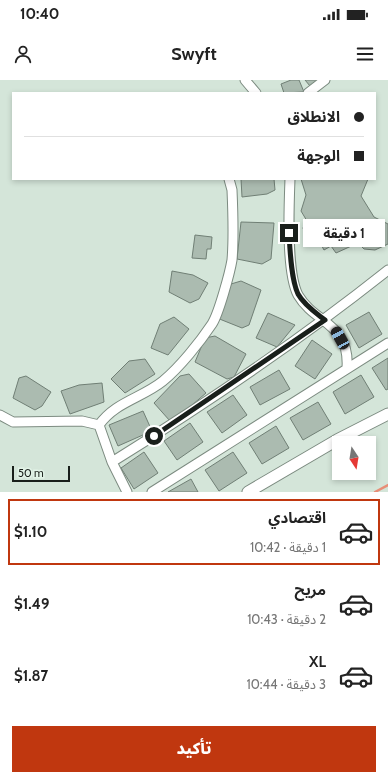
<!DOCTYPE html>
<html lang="ar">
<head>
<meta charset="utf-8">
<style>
	:root { --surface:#fff; --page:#f2f2f2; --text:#222; --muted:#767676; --line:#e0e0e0; --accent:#c0370f }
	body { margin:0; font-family:Cabin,"Noto Sans Arabic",sans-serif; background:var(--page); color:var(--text); direction:rtl; height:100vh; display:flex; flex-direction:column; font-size:15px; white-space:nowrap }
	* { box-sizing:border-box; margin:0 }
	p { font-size:13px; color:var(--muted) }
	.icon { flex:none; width:22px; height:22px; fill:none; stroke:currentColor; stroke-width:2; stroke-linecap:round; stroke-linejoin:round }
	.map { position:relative; height:412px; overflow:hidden; direction:ltr }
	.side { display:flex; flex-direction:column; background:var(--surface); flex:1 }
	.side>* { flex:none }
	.banner { position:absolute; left:12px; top:12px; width:364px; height:88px; border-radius:0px; box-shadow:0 2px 6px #0003; direction:rtl; display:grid; align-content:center; height:88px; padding:0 12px; background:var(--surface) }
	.needle { width:26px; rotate:168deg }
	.tools { position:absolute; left:332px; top:356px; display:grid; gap:8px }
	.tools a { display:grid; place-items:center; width:44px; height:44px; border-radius:0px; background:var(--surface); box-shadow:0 2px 6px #0003; font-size:20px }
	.scale { position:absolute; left:12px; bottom:10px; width:58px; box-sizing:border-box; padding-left:4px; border:2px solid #191f1b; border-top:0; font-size:11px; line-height:14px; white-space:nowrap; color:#191f1b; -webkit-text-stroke:3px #e2f3e7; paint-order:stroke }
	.end { position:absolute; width:18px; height:18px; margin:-9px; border:5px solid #191f1b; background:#fff; box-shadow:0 0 0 2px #fff }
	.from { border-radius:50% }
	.bubble { position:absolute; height:28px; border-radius:0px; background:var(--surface); box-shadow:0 2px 6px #0003; font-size:13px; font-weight:800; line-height:28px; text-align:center; direction:rtl }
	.car { position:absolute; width:12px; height:24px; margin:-12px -6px; border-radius:5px; box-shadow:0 0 3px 1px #0007; background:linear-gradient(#222 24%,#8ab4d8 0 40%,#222 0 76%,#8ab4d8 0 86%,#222 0) }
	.banner b { display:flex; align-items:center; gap:14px; height:38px; font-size:15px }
	.banner b+b { border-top:1px solid var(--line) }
	.banner i { width:10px; height:10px; background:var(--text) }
	ul { padding:7px 0 0; list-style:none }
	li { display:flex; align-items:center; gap:12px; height:66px; margin:0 8px 6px; padding:0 4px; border:2px solid transparent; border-radius:0px }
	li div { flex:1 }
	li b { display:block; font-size:15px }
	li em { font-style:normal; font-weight:800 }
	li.active { border-color:var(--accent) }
	li>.icon { width:36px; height:36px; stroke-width:1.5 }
	.cta { display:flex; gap:8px; margin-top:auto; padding:8px 12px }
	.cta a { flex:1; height:46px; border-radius:0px; background:var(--accent); color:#fff; font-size:16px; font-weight:800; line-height:46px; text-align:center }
	.status { display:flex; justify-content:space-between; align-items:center; height:28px; padding:0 20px; background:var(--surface); direction:ltr }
	.status svg { height:11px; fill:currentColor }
	header { display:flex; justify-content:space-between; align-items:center; height:52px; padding:0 12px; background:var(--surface); font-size:18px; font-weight:800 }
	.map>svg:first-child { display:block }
</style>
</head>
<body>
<div class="status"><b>10:40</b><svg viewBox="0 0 49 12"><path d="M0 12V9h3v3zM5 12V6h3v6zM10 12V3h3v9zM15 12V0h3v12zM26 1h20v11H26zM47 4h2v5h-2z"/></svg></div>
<header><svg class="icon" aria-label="menu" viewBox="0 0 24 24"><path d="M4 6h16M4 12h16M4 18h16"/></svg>Swyft<svg class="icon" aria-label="person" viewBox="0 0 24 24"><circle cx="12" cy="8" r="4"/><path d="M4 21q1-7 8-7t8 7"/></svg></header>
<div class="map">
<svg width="388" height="412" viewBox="0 0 388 412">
	<rect width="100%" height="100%" fill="#d4e5d9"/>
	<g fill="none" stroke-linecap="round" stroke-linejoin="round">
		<path stroke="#e88e77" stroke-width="2.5" d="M375 412 388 405"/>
	</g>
	<path fill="#abbbb0" stroke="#707f75" d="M291 0H299L304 12 284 13 281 4Z
		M305 0H318L310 6Z
		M241 99H274L275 110 267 114 242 117Z
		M301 99H368L361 116 374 137 388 144V164L375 170 364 169 358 163 336 173 331 166 324 170 317 157 308 160 303 148 307 141 301 131 306 115Z
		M241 142 274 143 271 179 262 184 237 179Z
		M195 155 212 157 211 169H207L206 179 192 178Z
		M172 191 193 195 208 203 199 219 190 223 169 212Z
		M241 201 261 210 249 245 242 248 217 238 231 204Z
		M369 232 382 254 359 268 346 245Z
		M268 233 295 245 277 267 256 258Z
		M174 237 189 249 168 275 151 268 160 244Z
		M215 256 246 274 234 297 227 299 195 282 205 258Z
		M312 260 332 274 315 299 295 286Z
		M388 278V309L386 310 372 288Z
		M145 279 155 294 125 313 111 299 129 281Z
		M279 290 290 309 260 325 250 307Z
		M189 294 206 313 177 338 170 341 154 323 180 296Z
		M361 295 374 317 345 334 333 312Z
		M26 296 51 312 42 326 35 330 13 318 19 298Z
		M102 303 104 322 70 334 61 311 79 305Z
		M233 315 247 335 222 353 207 332Z
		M318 322 331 344 303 360 290 338Z
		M143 331 152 351 118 366 109 345Z
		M190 343 203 362 177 380 164 361Z
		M276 346 289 368 262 384 249 363Z
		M144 372 158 393 134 409 121 388Z
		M233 372 247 393 219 411 205 390Z
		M191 399 198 412H168Z"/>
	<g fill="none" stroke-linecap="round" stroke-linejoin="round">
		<defs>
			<path id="minor" d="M245 0 256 13
				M308 13 325 0
				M290 99C289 126 286 192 298 215 315 244 350 243 347 288
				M0 335 13 342 82 341 99 345
				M112 382C207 323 300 260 388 190
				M127 412 112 382 99 345C115 322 142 318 163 301 180 287 200 262 212 244 219 233 230 192 232 180 234 157 233 133 232 110L229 99
				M152 412 388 263"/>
			<path id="tertiary" d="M248 412 337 360 388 334"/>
		</defs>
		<use href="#minor" stroke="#7c8b80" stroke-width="11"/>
		<use href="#tertiary" stroke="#7c8b80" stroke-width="13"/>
		<use href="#minor" stroke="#fff" stroke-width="9"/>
		<use href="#tertiary" stroke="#fff" stroke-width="11"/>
	</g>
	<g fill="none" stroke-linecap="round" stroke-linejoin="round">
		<path stroke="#191f1b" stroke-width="5" d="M154 356 325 240C316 233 304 225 298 214 291 199 290 170 289 153"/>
	</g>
</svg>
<div class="tools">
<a><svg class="needle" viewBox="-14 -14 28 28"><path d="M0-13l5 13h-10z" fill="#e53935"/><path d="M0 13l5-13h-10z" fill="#767676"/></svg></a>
</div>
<div class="scale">50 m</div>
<i class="end from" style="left:154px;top:356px"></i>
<i class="end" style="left:289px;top:153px"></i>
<div class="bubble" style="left:303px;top:139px;width:82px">1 دقيقة</div>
<i class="car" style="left:340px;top:258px;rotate:331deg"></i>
<div class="banner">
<b><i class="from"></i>الانطلاق</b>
<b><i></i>الوجهة</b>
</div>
</div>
<section class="side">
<ul>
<li class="active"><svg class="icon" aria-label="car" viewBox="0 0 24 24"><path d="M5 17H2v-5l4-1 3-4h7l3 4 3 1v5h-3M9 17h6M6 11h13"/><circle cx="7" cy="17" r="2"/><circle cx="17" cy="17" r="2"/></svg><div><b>اقتصادي</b><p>1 دقيقة · 10:42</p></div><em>$1.10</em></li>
<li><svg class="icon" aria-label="car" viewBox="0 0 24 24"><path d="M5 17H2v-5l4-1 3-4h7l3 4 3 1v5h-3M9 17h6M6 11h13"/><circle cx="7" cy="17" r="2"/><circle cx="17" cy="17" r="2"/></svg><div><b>مريح</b><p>2 دقيقة · 10:43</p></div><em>$1.49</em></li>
<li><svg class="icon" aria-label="car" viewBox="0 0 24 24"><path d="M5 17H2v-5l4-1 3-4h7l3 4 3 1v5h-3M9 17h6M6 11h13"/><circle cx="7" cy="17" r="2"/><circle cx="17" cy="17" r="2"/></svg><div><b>XL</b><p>3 دقيقة · 10:44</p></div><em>$1.87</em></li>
</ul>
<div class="cta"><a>تأكيد</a></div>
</section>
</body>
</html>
